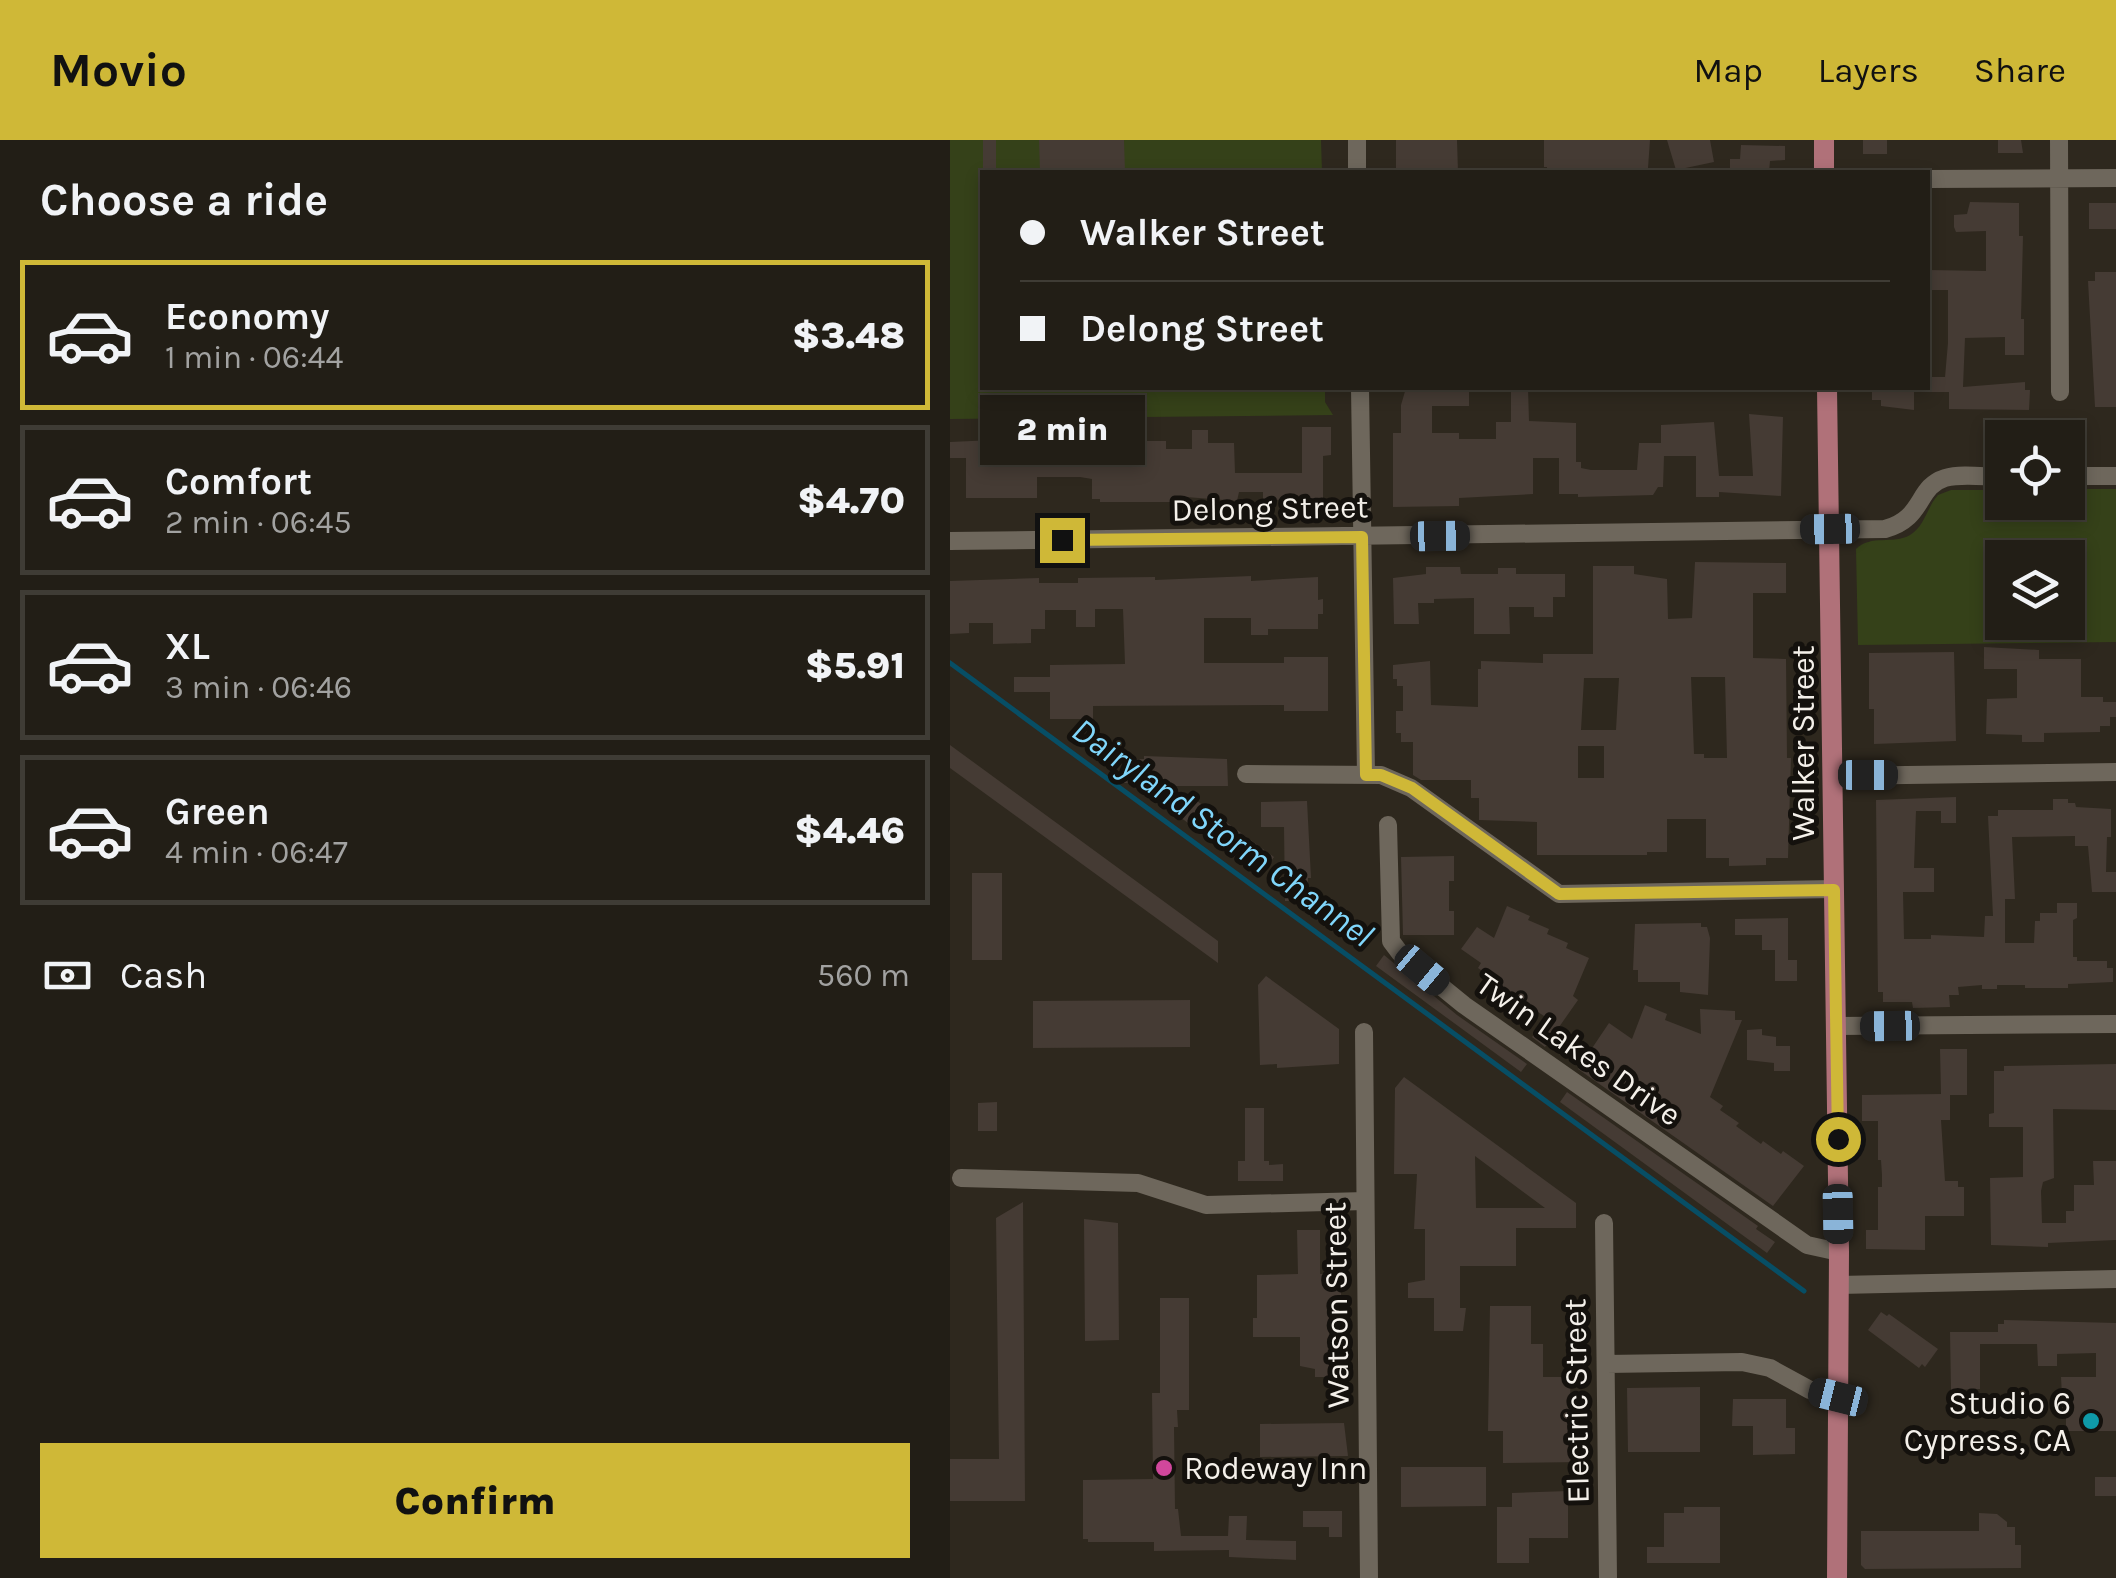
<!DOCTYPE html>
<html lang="en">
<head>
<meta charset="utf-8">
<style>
	:root { --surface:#221e16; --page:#2a271f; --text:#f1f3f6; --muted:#a2a2a1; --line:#3f3c35; --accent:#cfb837 }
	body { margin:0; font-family:Karla,sans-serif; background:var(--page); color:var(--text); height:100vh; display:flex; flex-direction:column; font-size:38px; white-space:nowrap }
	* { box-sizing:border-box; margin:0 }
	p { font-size:32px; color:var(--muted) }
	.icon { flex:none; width:55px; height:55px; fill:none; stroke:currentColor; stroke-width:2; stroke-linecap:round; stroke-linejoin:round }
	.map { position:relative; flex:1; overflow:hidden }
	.drawer { display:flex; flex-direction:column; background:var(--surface); width:950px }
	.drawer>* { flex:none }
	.top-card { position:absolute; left:30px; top:30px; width:950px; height:220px; border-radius:0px; box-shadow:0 5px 15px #0003,0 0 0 2px var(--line); display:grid; align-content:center; height:220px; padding:0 40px; background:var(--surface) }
	.tools { position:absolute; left:1035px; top:280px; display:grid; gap:20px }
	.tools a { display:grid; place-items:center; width:100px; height:100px; border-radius:0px; background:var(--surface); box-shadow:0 5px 15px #0003,0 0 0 2px var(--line); font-size:50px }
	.end { position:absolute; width:45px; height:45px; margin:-22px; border:12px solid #cfb837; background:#111; box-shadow:0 0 0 5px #111 }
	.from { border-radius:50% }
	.bubble { position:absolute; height:70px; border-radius:0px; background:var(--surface); box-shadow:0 5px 15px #0003,0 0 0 2px var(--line); font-size:32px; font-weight:800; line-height:70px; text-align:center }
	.car { position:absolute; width:30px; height:60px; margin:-30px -15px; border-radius:12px; box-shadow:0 0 8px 2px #0007; background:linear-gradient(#222 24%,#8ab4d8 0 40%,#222 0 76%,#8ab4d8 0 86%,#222 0) }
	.top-card b { display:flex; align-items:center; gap:35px; height:95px; font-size:38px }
	.top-card b+b { border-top:2px solid var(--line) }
	.top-card i { width:25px; height:25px; background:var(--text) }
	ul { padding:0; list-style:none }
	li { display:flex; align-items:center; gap:30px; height:150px; margin:0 20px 15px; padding:0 20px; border:5px solid var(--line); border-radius:0px }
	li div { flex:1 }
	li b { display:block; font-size:38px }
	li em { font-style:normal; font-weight:800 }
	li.current { border-color:var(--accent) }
	li>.icon { width:90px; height:90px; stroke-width:1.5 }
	h2 { padding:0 40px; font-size:45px; line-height:120px }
	.pay { display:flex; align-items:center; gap:25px; height:110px; padding:0 40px; font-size:38px }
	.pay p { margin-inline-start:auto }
	.button { display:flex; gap:20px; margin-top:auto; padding:20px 40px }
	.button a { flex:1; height:115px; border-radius:0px; background:var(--accent); color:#111; font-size:40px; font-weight:800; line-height:115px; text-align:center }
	header { display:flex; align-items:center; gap:60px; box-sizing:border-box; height:140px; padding:0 50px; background:var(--accent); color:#111 }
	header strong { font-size:48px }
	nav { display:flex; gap:55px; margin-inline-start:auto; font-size:35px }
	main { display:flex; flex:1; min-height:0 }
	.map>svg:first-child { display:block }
</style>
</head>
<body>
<header>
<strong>Movio</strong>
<nav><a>Map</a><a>Layers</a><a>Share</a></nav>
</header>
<main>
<section class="drawer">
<h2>Choose a ride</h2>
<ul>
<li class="current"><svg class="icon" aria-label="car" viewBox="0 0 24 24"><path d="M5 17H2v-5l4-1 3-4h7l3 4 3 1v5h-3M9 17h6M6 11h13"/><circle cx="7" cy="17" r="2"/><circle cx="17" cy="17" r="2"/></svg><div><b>Economy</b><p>1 min · 06:44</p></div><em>$3.48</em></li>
<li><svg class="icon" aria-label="car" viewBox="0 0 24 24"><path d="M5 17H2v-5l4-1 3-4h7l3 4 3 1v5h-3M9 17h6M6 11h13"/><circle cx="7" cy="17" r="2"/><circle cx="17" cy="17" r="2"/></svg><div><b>Comfort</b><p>2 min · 06:45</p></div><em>$4.70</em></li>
<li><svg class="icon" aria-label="car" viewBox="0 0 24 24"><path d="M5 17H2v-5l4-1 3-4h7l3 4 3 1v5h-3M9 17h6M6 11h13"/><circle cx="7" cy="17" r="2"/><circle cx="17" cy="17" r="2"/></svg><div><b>XL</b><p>3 min · 06:46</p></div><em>$5.91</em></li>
<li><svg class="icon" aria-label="car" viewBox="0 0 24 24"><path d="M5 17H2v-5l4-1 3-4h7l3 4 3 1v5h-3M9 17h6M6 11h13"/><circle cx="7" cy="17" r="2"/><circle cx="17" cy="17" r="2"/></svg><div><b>Green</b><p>4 min · 06:47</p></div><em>$4.46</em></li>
</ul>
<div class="pay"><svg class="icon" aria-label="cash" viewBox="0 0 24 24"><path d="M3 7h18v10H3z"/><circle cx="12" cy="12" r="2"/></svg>Cash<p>560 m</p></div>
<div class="button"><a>Confirm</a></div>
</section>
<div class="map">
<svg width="1166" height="1438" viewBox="0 0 1166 1438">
	<rect width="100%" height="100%" fill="#2e281e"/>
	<path fill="#354119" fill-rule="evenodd" d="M0 0H371L372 32H32V248H375V262L383 275 0 279Z
		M1118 349H1166V502L908 505 906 409C921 394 943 405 960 395 975 386 977 367 988 355L1001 350H1052V362H1118ZM1052 418H1118V482H1052Z"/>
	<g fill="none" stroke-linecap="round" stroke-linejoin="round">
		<path stroke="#074e65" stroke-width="5" d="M0 523 854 1151"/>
	</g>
	<path fill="#453b34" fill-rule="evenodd" d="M33 0H46V32H33Z
		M89 0H174L175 32H90Z
		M446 0H507L508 32H446Z
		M594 0H700L698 28 691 32 634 29V32H597V27H594Z
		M717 0H760L764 22 726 30Z
		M913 0H937V14H913Z
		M1048 0H1071L1073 13H1048Z
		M791 5 835 6V20L820 21 819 32H780V19H790Z
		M1020 62 1069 63V96H1073L1071 179H1074V215H1055V197L1015 198 1013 247 1075 242V250H1080L1079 270 999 269V252H978V237H995L998 203V150H978V130L1036 131V91L1006 92 1004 87V75L1017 74Z
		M1139 63H1166V89H1139Z
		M1145 132H1166V267H1145L1138 141H1145Z
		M456 248H519V266H482V293H509V299H546V282H561V248H578L579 281 626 283V322H631V328L641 330H687L689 303H711V285L764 282 769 336H803L799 274 833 277 831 356 769 352V357H746V316H714L713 347H708L703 355 628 357V354H609V318H583V354L509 358V366L443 367V293H451V265Z
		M922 248H964V270L931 266V260H922Z
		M143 280H167V315H172V324H197V301H216V309H242V290H258V303H284L285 333H352V287H381V315L373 316V359L313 360V352H289L287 361 236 357 234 362H150V359H142V339L130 337H87V358H16V318H0V302L65 299 68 325H91V289H110V317H143Z
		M745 422 836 423V453H803V518L836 519 837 618H841L838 718H816V725L779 726V718H756V679H717V712H697V715H587V682L529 680V658H521V640H471L463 635V602H451V593H446V571H453V546H447V539H443V525L480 521 481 565 528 567V529H531V521L593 523V514H643V426H684V434L717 439 718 479 742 478ZM741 537H775L777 618H754V614H744ZM634 538H669L666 590H631ZM628 606H654V638H628Z
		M476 427H510L511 434H548V428H566V434H615V457H603V477H584V467H559L560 494H524V458L484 459V463H468L469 484H444L443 438 476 434Z
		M301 436V441L368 437V460L373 459V474H368V489H318V495H301V478H254V523H334V517H378V571H334V565L143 566V579H100V552H64V537H100V525L175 524 173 469H145V487H126V470H95V489H81V503L43 504V483H19V493L0 494V441L89 438V443H128V438L205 437V440Z
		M1034 507 1089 510V519H1131V557H1153V562H1166V577H1160V586H1150V592L1094 593V602H1072V595L1036 594 1037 559 1067 558V529H1034Z
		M1004 512 1006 601 924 604V569H919V513Z
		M0 605 268 801V823L0 628Z
		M194 616 277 619 278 646H180V643H174V620L194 619Z
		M1006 657V683H991V671H966L964 728H984V752H953L954 799H981V795L1034 797 1035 776H1043L1038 676H1048V670H1103V659H1118V663H1125L1126 667 1161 669V697H1157L1156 732H1166V752H1142L1138 706H1125V696L1062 697 1065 759H1055V803H1084L1085 781H1090V773H1107V763H1127V778L1123 780V817H1127V821H1157V828H1163V842L1118 844V848H1075V845H1047V849H1032V845L1008 847 1009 855H999L1000 867 963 868 962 862H933V852H928L926 660Z
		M243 658 324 717 310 737 230 677Z
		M357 661 361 738H358V761H335L334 687H311V662Z
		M504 716V741H499V771H504V795H453L451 717Z
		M22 733H52V820H22Z
		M557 766 580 776 578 780 599 789 597 794 618 803 616 808 639 818 623 856 628 860 595 907 582 897 597 878 544 843 546 840 528 828 531 823 511 809 527 787 544 798Z
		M838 778V820H847V841H825V810H812V795H785V779Z
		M751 783V787H757L760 798 758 855 730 852V842H688V830H683L685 784Z
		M434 815 507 875 577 924 571 932 426 826Z
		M316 836 389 889V924L327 928V924L310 925 308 845Z
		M240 860V907L83 908V861Z
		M695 865 717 874 715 880 751 894 750 869 785 871V880H792L760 957 773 966 770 970 789 983 786 986 811 1004 813 1001 831 1014 833 1011 854 1026 823 1066 628 929 659 883 682 899Z
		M812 889V895L826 897V906H840V931H824V923L797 920V890Z
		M990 909H1017V955H1000V980H991L995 1041H1008V1047H1014V1076H975V1110L916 1109V1090H928V1047H932V1035L931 1020H928V981H912V955L991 954Z
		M1166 924V970L1103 969 1104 1038 1093 1042 1091 1051 1092 1083H1116V1071H1124V1045H1144L1143 1021H1166V1100L1098 1103V1107L1041 1105 1040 1038 1073 1037V987H1039V974L1044 973V931H1054V926Z
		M454 937 626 1063V1088H566V1126H510V1168H516L513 1191H484V1158H458V1143L475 1140V1089H464L467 1034H444L445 948ZM525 1016 595 1068H526Z
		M617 952 808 1086 806 1089 825 1102 817 1113 610 962Z
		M47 962V991H28V963Z
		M295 968H314V1021H319V1025L333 1024V1041H288V1021H295Z
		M73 1062 75 1361H0V1319H49L46 1078Z
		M134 1079 168 1083 169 1200 135 1201Z
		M347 1090H370V1134H391V1162L379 1163V1237H365V1229L350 1226V1197H303V1178H307V1135L348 1134Z
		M210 1158H239V1270H227L228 1287H224L225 1369H228L231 1396H278L279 1376H297L296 1400 346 1401V1420L279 1417V1410L204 1411V1402H138V1399H133V1340L203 1339 202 1253H210Z
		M540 1166H581V1204H593V1237H620L621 1294H631V1322L553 1323V1291H538Z
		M931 1172 937 1176 939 1174 988 1209 975 1227 972 1224 969 1228 918 1190Z
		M1054 1180 1166 1183V1291H1116V1256H1112L1111 1237H1146V1213L1107 1214V1226H1088L1087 1204H1030V1249L1001 1250 1000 1192H1048V1184H1054Z
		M750 1247V1312H678L677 1248Z
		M783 1259H836V1288H845V1314L803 1315V1286H782Z
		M394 1283 398 1316 310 1317V1284Z
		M451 1327H536V1366L451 1367Z
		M1145 1337H1166V1356H1145Z
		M618 1351V1398H579V1423H547V1367H562V1353Z
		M734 1367H770V1423H697V1407H714V1373H734Z
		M353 1371H392V1397H379V1387H353Z
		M1029 1373 1047 1374 1057 1382V1387H1065V1405H1071V1428L915 1429 911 1425V1391H1029Z"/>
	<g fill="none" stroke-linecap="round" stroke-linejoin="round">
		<path stroke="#6e675c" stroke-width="18" d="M407 0V32
			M1109 0 1110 252
			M978 39 1166 38
			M410 248 416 635
			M1118 336H1166
			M0 401 935 389C975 378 966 347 995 338 1012 333 1035 337 1052 337
			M296 634 431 635 461 648 609 754 884 749
			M884 636 1166 632
			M438 685 441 801 450 813 514 865 857 1105 889 1112
			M886 886 1166 884
			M414 892 419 1438
			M11 1038 188 1043 256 1065 415 1061
			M654 1083 658 1438
			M889 1145 1166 1139
			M656 1224 792 1222 820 1228 860 1250 888 1257"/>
		<path stroke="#b07179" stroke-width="20" d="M874 0V32
			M877 248 889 1112 887 1438"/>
	</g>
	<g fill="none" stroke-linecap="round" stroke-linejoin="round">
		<path stroke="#cfb837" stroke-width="12" d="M112 400 412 397 416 635H431L462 648 609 754 884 750 888 999"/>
	</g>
	<circle fill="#0f9aa8" stroke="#14110d" stroke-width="4" cx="1141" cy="1281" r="10"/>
	<circle fill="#d1479c" stroke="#14110d" stroke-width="4" cx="214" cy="1328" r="10"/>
	<g text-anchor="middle" stroke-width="10" stroke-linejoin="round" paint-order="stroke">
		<g font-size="32" fill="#f4f0ea" stroke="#14110d">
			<text transform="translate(320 368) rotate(-1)" y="11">Delong Street</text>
			<text transform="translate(853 603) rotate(-90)" y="11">Walker Street</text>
			<text transform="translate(629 909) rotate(35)" y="11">Twin Lakes Drive</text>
			<text transform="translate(386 1165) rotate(-91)" y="11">Watson Street</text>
			<text transform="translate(626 1261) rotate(-91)" y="11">Electric Street</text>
		</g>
		<g font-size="32" fill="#f4f0ea" stroke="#14110d" text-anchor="end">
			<text x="1121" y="1274">Studio 6<tspan x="1121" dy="37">Cypress, CA</tspan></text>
			<text x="234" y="1339" text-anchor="start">Rodeway Inn</text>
		</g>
		<g font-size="35" font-style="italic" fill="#80d6fb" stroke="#14110d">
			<text transform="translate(273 692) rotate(36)" y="12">Dairyland Storm Channel</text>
		</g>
	</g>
</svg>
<div class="tools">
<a><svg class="icon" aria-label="locate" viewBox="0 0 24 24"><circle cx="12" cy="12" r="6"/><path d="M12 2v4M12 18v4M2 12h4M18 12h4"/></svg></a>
<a><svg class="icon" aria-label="layers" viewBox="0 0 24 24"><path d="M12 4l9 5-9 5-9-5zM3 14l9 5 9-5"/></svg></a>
</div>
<i class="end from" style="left:888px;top:999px"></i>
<i class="end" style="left:112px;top:400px"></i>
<div class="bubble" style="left:30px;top:255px;width:165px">2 min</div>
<i class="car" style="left:880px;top:389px;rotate:269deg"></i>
<i class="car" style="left:490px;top:396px;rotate:89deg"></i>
<i class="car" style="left:918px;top:635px;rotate:90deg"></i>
<i class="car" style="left:472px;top:830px;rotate:130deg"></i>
<i class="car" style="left:940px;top:886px;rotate:269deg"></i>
<i class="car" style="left:888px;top:1074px;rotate:179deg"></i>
<i class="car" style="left:888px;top:1257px;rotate:284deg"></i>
<div class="top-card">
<b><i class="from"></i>Walker Street</b>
<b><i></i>Delong Street</b>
</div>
</div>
</main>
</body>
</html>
